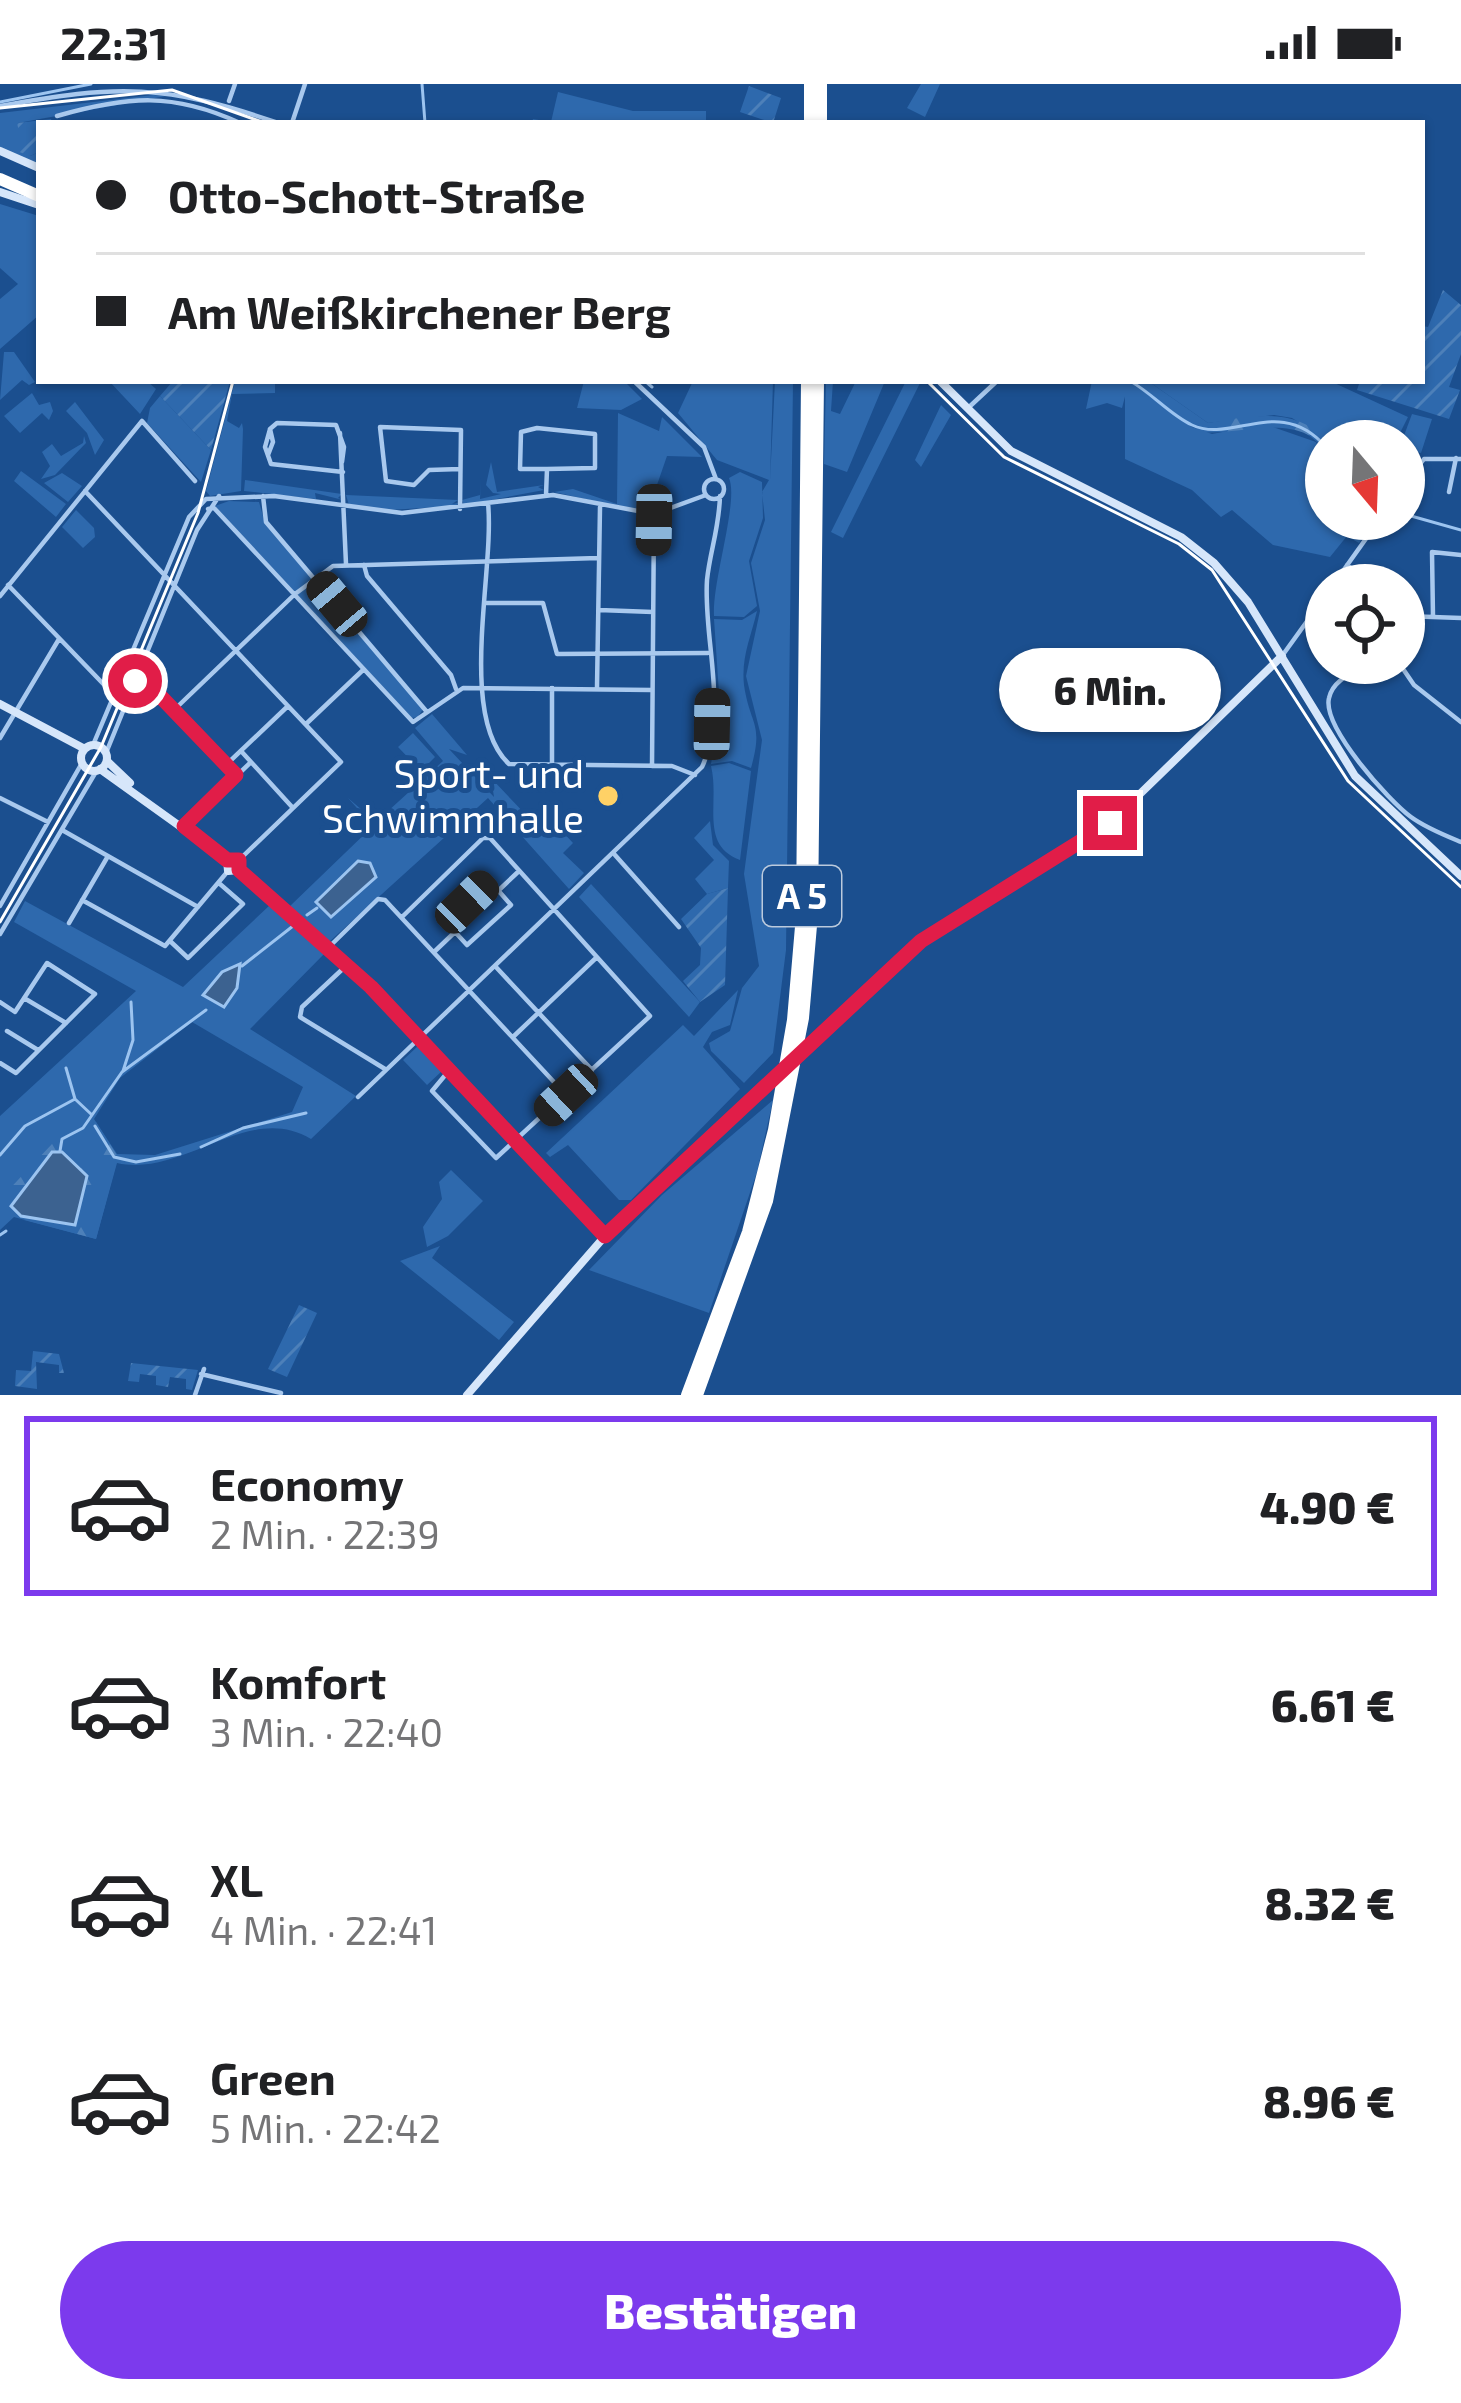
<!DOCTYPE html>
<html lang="de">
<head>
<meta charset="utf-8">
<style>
	:root { --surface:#fff; --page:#f2f2f2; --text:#202124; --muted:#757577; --line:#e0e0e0; --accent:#7c3aed }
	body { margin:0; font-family:"Exo 2",sans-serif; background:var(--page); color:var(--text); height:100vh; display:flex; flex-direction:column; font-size:45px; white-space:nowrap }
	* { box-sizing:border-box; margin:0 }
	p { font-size:39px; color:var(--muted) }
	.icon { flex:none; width:66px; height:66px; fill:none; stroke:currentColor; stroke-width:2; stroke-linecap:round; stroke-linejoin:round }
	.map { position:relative; height:1311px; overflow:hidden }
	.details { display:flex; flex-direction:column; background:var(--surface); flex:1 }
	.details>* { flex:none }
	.banner { position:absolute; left:36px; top:36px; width:1389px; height:264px; border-radius:0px; box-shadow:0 3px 9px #0004; display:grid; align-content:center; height:264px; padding:0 60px; background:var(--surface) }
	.needle { width:78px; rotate:161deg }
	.fabs { position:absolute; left:1305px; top:336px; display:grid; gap:24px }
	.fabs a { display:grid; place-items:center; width:120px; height:120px; border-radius:50%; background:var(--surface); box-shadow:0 3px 9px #0004; font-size:60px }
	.end { position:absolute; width:54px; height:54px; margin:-27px; border:15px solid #e11d48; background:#fff; box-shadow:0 0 0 6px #fff }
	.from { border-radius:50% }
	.bubble { position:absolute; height:84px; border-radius:42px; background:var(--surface); box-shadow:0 3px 9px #0004; font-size:39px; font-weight:800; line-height:84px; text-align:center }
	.car { position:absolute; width:36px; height:72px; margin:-36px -18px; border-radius:15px; box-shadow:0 0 9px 3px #0007; background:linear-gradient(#222 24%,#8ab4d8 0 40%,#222 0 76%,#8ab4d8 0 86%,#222 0) }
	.banner b { display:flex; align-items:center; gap:42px; height:114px; font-size:45px }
	.banner b+b { border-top:3px solid var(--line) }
	.banner i { width:30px; height:30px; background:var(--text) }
	ul { padding:21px 0 0; list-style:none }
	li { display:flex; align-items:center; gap:36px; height:180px; margin:0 24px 18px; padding:0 36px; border:6px solid transparent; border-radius:0px }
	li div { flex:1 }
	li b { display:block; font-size:45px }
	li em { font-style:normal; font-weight:800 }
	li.active { border-color:var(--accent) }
	li>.icon { width:108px; height:108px; stroke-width:1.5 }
	.button { display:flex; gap:24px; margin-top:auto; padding:24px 60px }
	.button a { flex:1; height:138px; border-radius:72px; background:var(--accent); color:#fff; font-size:48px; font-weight:800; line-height:138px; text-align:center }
	.status { display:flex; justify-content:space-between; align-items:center; height:84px; padding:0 60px; background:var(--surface); direction:ltr }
	.status svg { height:33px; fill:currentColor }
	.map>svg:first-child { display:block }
</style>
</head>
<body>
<div class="status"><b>22:31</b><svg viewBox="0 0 49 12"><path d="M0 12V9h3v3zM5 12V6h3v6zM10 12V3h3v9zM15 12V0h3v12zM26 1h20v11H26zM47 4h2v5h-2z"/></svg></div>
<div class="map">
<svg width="1461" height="1311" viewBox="0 0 1461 1311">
	<defs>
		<pattern id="forest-firs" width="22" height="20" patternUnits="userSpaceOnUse" patternTransform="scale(3)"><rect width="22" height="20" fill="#2e69ad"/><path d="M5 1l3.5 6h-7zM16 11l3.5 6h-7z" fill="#4d80b9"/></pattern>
		<pattern id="garden-furrows" width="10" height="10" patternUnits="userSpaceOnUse" patternTransform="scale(3)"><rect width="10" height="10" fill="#2e69ad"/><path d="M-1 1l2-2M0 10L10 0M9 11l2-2" fill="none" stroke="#4d80b9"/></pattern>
	</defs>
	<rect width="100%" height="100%" fill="#1b4f8f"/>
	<path fill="#2e69ad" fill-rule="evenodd" d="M921 0H940L925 33 907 24Z
		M558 8 633 27H706V39H532L533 35 551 38Z
		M153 11 166 12 18 39 30 72 39 68V82L0 65V29Z
		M0 120 39 132V231L0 265V215L18 200 0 184Z
		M4 268H14L35 298 29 301 22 296 0 316Z
		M109 297H147L156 305 140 330Z
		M235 297H275V309L232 310 227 337 239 344 242 339 243 345 241 407 210 412 206 407Z
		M584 297H624L642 315 621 326 577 324Z
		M693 297H773L770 396 775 297H793L786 866 773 969 744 999 711 967 709 959 730 947 742 904 759 882 744 790 762 656 746 592 760 527 751 479 765 436 762 408 769 396 717 376 678 329Z
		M826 297H833L831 327 840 330 856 297H885L847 388 824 380Z
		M906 297 920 299 843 454 831 448Z
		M1131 297 1192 343 1212 350 1264 340 1316 358 1326 377V435H1376L1359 459 1347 452 1330 473 1273 461 1232 426 1221 433 1192 406 1125 375V300Z
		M1148 297H1330L1408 333 1396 357H1328L1292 334 1274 331 1208 339Z
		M32 309 39 321 50 318 53 327 49 336 42 329 20 349 4 332Z
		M160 312 211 366 201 398 147 339 150 324Z
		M75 318 104 356 95 371 87 349 66 327Z
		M941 321 951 331 921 383 915 376Z
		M618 329 659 347 662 333 702 373 667 372 649 424 634 426 554 408 573 405 617 420Z
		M1412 330 1432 335 1421 369 1405 364 1402 357Z
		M84 352 86 359 55 391 41 395 50 382 42 368 52 360 61 372 83 359Z
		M491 378 497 408 544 401 538 403 544 406 464 421 462 416 480 411 481 394 480 415 501 410 493 409 486 401Z
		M21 387 66 420 56 433 14 397Z
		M740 388 762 398 763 434 749 477 757 522 744 533 714 532C712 497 739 417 729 394Z
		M62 389 82 402 68 418 44 399Z
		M245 396 342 410 338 414 343 416 315 409 316 415 244 407Z
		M346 411 458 416 452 420 458 419 456 422 389 426 349 421Z
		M229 417 259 418 265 439 423 625 418 633 412 634 215 422Z
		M76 426 94 444 95 453 83 464 62 443Z
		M757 527C751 553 741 573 744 601 750 642 764 638 751 684L732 677 711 680 720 624 714 535 742 536Z
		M432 630 467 671 449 665 494 713 491 694 548 754 559 744 573 759 563 769 584 789 569 805 488 714 329 858 289 823 373 742 348 714 376 738 443 677 415 644Z
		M413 649 435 673 421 687 398 663Z
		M729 679 751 687 740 776C699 761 720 718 711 682Z
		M710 737 713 761 729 777 728 804 707 810 695 795 714 776 694 754Z
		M591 800 700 918 689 933 579 813Z
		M25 817 183 903 270 821 328 866 250 945 356 1012 311 1055C247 1017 185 1094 117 1079L96 1155 14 1133 0 1146V1032L136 907 14 838ZM192 938 303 1003 292 1028 155 1071 117 1070 94 1035 120 994Z
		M738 906 730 941 712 948 703 963 740 1005 631 1116H619L568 1061 550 1073 546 1069 683 941 694 952Z
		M418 962 442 987 427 1001 403 976Z
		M773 1016 757 1088 709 1229 589 1186 662 1111Z
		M451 1086 483 1117 448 1152 427 1163 423 1143 442 1115 439 1098Z
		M440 1162 432 1174 514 1238 499 1256 400 1177Z"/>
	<path fill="url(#forest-firs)" d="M1092 297H1129L1122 324 1107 319 1086 325Z
		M1131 297H1148L1208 339C1252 332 1292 322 1328 356L1326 377C1314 322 1235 353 1201 348Z
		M96 1038 118 1073 96 1155 24 1136 80 1137V1111L87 1092 81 1084 87 1083Z
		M86 1046 89 1059 81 1052 69 1057 78 1073 75 1077 52 1068 12 1117 14 1133 0 1127V1115L52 1060Z"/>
	<path fill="url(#garden-furrows)" d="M749 2 781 14 773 39 740 28Z
		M51 35 52 39H39V68L30 72 14 66 23 65 17 39Z
		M1443 206 1461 221V270L1449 303 1460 306 1449 335 1357 306 1360 297H1422V242L1428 243Z
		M173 297H230L211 366 160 312Z
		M728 804 725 901 700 918 683 897 700 881 701 864 681 835 707 810Z
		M299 1221 317 1229 287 1293 268 1285Z
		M33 1267 59 1270 64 1289H59V1281L36 1278 37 1305 15 1302 16 1286 31 1287Z
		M131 1279 198 1286 192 1306 186 1305V1295L170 1293 168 1303 156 1301V1292L140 1290 139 1298 128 1297Z"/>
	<path fill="#3c6290" stroke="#9cc4f0" stroke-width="3" d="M358 777 370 779 376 793 331 833 316 818Z
		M240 880 237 904 224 923 203 911 222 888Z
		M52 1068H62L87 1092 75 1141 21 1132 11 1122Z"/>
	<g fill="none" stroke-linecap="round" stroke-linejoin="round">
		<path stroke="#9cc4f0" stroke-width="3" d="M422 0 425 39
			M0 18 91 0
			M645 297 652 303
			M1130 297C1152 309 1170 331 1192 341 1232 360 1280 310 1326 363
			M1404 430 1461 446
			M307 831 317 824
			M242 882 293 842
			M66 984 75 1015 92 1031
			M123 987 133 956 131 918
			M95 1042 114 1073 136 1078 180 1070
			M201 1063 243 1044 306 1029
			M60 1067 62 1055 83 1044 122 988 206 926
			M0 1071 25 1042 75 1015
			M0 1151 6 1147"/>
		<path stroke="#a9c9ee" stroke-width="4.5" d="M229 17 235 0
			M0 22C118 0 165 0 278 39
			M57 32C128 12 173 8 240 39
			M292 39 305 0
			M634 297 704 363 716 395
			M967 325 997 297
			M270 345 265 363 271 380 343 388
			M270 345 277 339 336 341 344 363 342 378
			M340 349 346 480
			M268 371 273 358 270 345
			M704 405a10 10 0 1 1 20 0a10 10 0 1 1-20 0Z
			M1404 401 1424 375H1461
			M85 407 341 678 239 776
			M1449 408 1456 374
			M546 411 547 385 595 384V350L537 344 521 348 520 385H547
			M263 412 266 438 427 628
			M488 419C495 486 457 632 509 680L672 682 695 691
			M208 425 214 424 413 638 463 604 652 606
			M460 425 461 346 380 343 386 397 414 401 429 386 460 385
			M364 481 367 492 451 591 456 605
			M1347 481 1373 501
			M8 501 112 609
			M1333 501 1380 435
			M0 512 142 337 195 397
			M484 519H543L557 570 708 569
			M599 526 653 528
			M1404 532 1461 534
			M1433 533 1432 468 1461 471
			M1282 572 1326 511
			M1370 579C1355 588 1333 595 1329 614 1322 643 1389 717 1411 733 1426 744 1444 751 1461 758
			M1399 579 1414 601 1461 638
			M139 590 236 691
			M597 603 600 423
			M175 625 295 510 333 482 598 474
			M306 640 363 586
			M0 654 59 555
			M93 661 189 433 206 415 274 412 402 429 553 411 654 430 706 411
			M241 667 293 724
			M106 669 197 446 219 412
			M227 680 288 622
			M552 681V604
			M652 682 654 430
			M0 714 48 738
			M184 742 251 678
			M62 746 198 823
			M615 771 679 843
			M489 796 511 821 467 861 445 837Z
			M499 806 519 787
			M82 816 165 862 228 787
			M0 822 82 679
			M402 833 483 754H490L650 932 496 1074 432 1007 447 989
			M69 839 108 772
			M0 850 97 686
			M170 857 188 874 243 820 220 800
			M329 863 378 815 385 816 566 1011
			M434 868 455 848
			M348 880 302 923 300 933 385 985
			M495 882 592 986
			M24 914 66 939
			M0 918 15 928 47 879 95 910 16 989 0 979
			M7 947 38 966
			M514 952 597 873
			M358 1013 702 683C729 627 703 555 707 496 710 467 719 445 720 412
			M201 1290 281 1309
			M195 1311 204 1285"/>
		<path stroke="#d6e6fa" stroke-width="8" d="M0 67 39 84
			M0 108 39 121
			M940 297 1011 367 1181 453 1214 479 1248 518 1355 692 1461 792
			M0 620 85 665
			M81 674a13 13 0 1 1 26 0a13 13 0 1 1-26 0Z
			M107 677 130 699
			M100 685 227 776H239V786L348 880 605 1152
			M227 776 228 787 239 786
			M812 956 936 846 1110 739 1282 572
			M467 1311 605 1152 773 992"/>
		<path stroke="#fff" stroke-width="12" d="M810 39V0
			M821 39V0
			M0 95 39 112
			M687 1311 748 1148 774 1046 793 936 802 831 807 297
			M697 1311 767 1117 803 934 812 830 818 297"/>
		<path stroke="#fff" stroke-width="3" d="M0 24 172 6 265 39
			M927 297 1004 373 1179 460 1212 486 1348 697 1461 803
			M0 838 101 663 198 429 233 297"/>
		<path stroke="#d6e6fa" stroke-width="8" d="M773 992 812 956"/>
	</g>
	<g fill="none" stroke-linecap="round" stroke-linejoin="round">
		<path stroke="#e11d48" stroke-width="15" d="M135 597 139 590 236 691 184 742 227 776H239V786L371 903 605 1152 921 857 1110 739"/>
	</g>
	<circle fill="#ffd166" stroke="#1b4f8f" stroke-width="4.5" cx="608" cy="712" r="12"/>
	<g text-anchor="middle" stroke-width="10" stroke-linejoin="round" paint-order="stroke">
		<rect fill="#1b4f8f" stroke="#bbcadd" stroke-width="3" x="763" y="782" width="78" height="60" rx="9"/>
		<g font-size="36" font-weight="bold" fill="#fff">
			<text x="802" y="825">A 5</text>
		</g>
		<g font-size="39" fill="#fff" stroke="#1b4f8f" text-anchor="end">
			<text x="584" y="704">Sport- und<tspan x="584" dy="45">Schwimmhalle</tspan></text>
		</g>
	</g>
</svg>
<div class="fabs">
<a><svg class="needle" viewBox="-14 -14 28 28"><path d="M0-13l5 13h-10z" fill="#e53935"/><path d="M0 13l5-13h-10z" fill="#757577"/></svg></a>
<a><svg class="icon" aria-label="locate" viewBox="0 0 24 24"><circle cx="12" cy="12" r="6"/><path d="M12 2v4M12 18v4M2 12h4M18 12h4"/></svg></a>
</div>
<i class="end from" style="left:135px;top:597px"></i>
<i class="end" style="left:1110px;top:739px"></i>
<div class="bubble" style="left:999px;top:564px;width:222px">6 Min.</div>
<i class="car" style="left:654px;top:436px;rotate:181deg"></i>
<i class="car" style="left:337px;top:520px;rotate:320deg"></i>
<i class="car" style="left:712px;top:640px;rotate:1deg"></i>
<i class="car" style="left:467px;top:818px;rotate:46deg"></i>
<i class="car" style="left:566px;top:1011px;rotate:227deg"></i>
<div class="banner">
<b><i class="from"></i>Otto-Schott-Straße</b>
<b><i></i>Am Weißkirchener Berg</b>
</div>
</div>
<section class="details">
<ul>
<li class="active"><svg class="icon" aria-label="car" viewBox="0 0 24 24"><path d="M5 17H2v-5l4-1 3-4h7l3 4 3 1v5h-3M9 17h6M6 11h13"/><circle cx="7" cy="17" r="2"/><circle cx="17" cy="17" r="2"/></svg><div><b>Economy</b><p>2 Min. · 22:39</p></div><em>4.90 €</em></li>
<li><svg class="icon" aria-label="car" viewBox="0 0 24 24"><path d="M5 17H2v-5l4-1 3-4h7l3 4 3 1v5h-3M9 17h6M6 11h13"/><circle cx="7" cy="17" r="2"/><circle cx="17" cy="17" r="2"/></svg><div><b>Komfort</b><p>3 Min. · 22:40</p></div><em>6.61 €</em></li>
<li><svg class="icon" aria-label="car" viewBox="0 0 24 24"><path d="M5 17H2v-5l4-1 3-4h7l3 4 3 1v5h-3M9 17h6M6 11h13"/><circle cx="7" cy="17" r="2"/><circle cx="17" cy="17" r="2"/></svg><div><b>XL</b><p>4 Min. · 22:41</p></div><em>8.32 €</em></li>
<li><svg class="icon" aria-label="car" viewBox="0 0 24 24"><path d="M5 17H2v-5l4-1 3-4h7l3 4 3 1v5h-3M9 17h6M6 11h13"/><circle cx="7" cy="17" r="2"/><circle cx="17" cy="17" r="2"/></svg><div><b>Green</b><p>5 Min. · 22:42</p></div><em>8.96 €</em></li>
</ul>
<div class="button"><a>Bestätigen</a></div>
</section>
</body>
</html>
